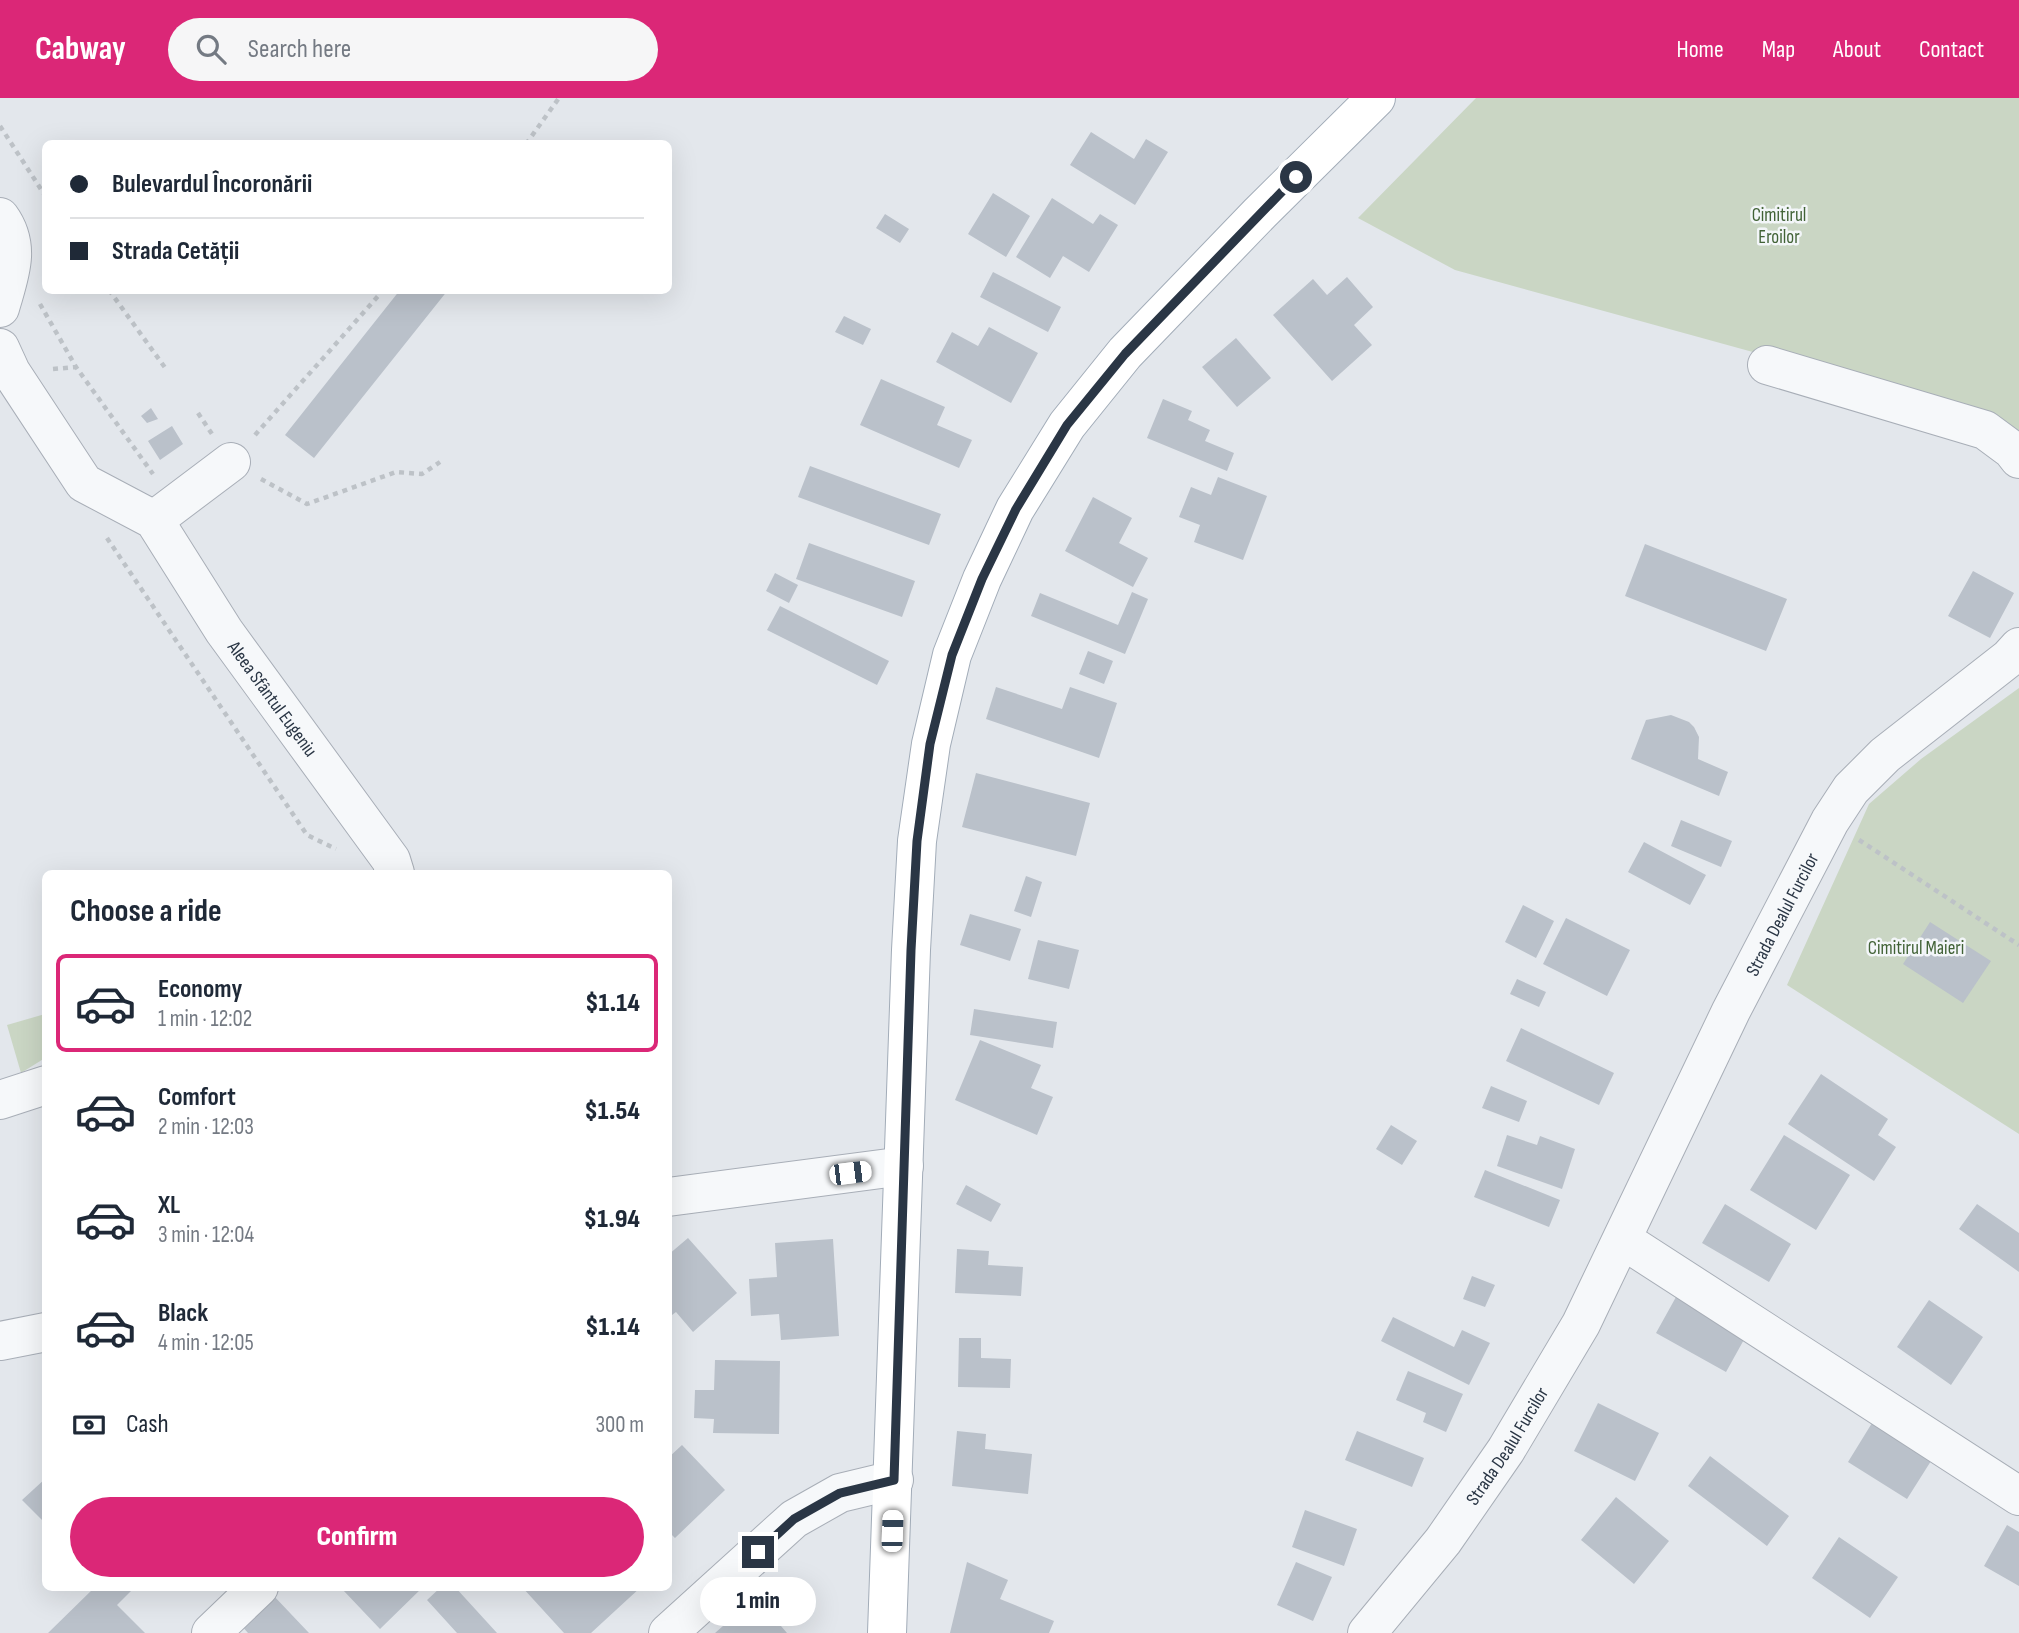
<!DOCTYPE html>
<html lang="en">
<head>
<meta charset="utf-8">
<style>
	:root { --surface:#fff; --page:#f6f6f7; --text:#1f2937; --muted:#747a83; --line:#e0e1e3; --accent:#db2777 }
	body { margin:0; font-family:"Sofia Sans Condensed",sans-serif; background:var(--page); color:var(--text); height:100vh; display:flex; flex-direction:column; font-size:26px; white-space:nowrap }
	* { box-sizing:border-box; margin:0 }
	p { font-size:23px; color:var(--muted) }
	.icon { flex:none; width:38px; height:38px; fill:none; stroke:currentColor; stroke-width:2; stroke-linecap:round; stroke-linejoin:round }
	.map { position:relative; flex:1; overflow:hidden }
	.sheet { position:absolute; left:42px; top:772px; width:630px; height:721px; display:flex; flex-direction:column; background:var(--surface); border-radius:10px; box-shadow:0 7px 28px #0002 }
	.sheet>* { flex:none }
	.hud { position:absolute; left:42px; top:42px; width:630px; height:154px; border-radius:10px; box-shadow:0 7px 28px #0002; display:grid; align-content:center; height:154px; padding:0 28px; background:var(--surface) }
	.end { position:absolute; width:32px; height:32px; margin:-16px; border:9px solid #2a3645; background:#fff; box-shadow:0 0 0 4px #fff }
	.from { border-radius:50% }
	.bubble { position:absolute; height:49px; border-radius:24px; background:var(--surface); box-shadow:0 7px 28px #0002; font-size:23px; font-weight:800; line-height:49px; text-align:center }
	.car { position:absolute; width:21px; height:42px; margin:-21px -10px; border-radius:9px; box-shadow:0 0 5px 2px #0007; background:linear-gradient(#fff 24%,#345 0 40%,#fff 0 76%,#345 0 86%,#fff 0) }
	.hud b { display:flex; align-items:center; gap:24px; height:66px; font-size:26px }
	.hud b+b { border-top:2px solid var(--line) }
	.hud i { width:18px; height:18px; background:var(--text) }
	ul { padding:0; list-style:none }
	li { display:flex; align-items:center; gap:21px; height:98px; margin:0 14px 10px; padding:0 14px; border:4px solid transparent; border-radius:10px }
	li div { flex:1 }
	li b { display:block; font-size:26px }
	li em { font-style:normal; font-weight:800 }
	li.selected { border-color:var(--accent) }
	li>.icon { width:63px; height:63px; stroke-width:1.5 }
	h2 { padding:0 28px; font-size:32px; line-height:84px }
	.pay { display:flex; align-items:center; gap:18px; height:77px; padding:0 28px; font-size:26px }
	.pay p { margin-inline-start:auto }
	.cta { display:flex; gap:14px; margin-top:auto; padding:14px 28px }
	.cta a { flex:1; height:80px; border-radius:42px; background:var(--accent); color:#fff; font-size:28px; font-weight:800; line-height:80px; text-align:center }
	header { display:flex; align-items:center; gap:42px; box-sizing:border-box; height:98px; padding:0 35px; background:var(--accent); color:#fff }
	header strong { font-size:33px }
	nav { display:flex; gap:38px; margin-inline-start:auto; font-size:24px }
	.search { width:490px; height:63px; background:var(--page); display:flex; align-items:center; gap:18px; box-sizing:border-box; padding:0 24px; border-radius:38px; color:var(--muted); font-size:26px }
	.map>svg:first-child { display:block }
</style>
</head>
<body>
<header>
<strong>Cabway</strong>
<div class="search"><svg class="icon" aria-label="search" viewBox="0 0 24 24"><circle cx="10" cy="10" r="6"/><path d="M15 15l6 6"/></svg>Search here</div>
<nav><a>Home</a><a>Map</a><a>About</a><a>Contact</a></nav>
</header>
<div class="map">
<svg width="2019" height="1535" viewBox="0 0 2019 1535">
	<rect width="100%" height="100%" fill="#e3e7ec"/>
	<path fill="#cad6c4" d="M1476 0H2019V345L1865 285 1455 172 1358 120Z
		M2019 590V1036L1787 887 1869 706 1921 661Z
		M45 916V960L21 975 7 927Z"/>
	<path fill="#bac1ca" d="M1091 34 1134 61 1146 41 1168 54 1135 107 1070 67Z
		M993 95 1030 118 1006 159 968 136Z
		M1052 100 1093 126 1100 116 1118 127 1089 174 1063 158 1050 180 1016 159Z
		M885 116 909 131 900 145 876 130Z
		M993 174 1061 209 1048 234 980 199Z
		M1347 179 1373 209 1354 227 1372 247 1332 283 1273 217 1313 181 1327 197Z
		M400 192H448L314 360 285 337Z
		M844 218 871 231 863 247 835 234Z
		M989 229 1038 255 1011 305 936 264 952 234 978 248Z
		M1236 240 1271 280 1237 309 1202 269Z
		M881 281 945 309 937 327 972 342 959 370 860 327Z
		M1163 301 1192 313 1188 322 1210 332 1205 343 1234 355 1227 373 1147 340Z
		M151 310 158 321 147 325 141 318Z
		M172 328 183 346 160 362 148 343Z
		M810 368 941 416 929 447 798 399Z
		M1218 379 1267 398 1243 462 1194 444 1200 427 1179 419 1191 389 1211 397Z
		M1093 399 1132 420 1119 445 1148 460 1133 489 1065 453Z
		M809 445 915 483 902 519 796 481Z
		M1645 446 1787 501 1766 553 1625 498Z
		M1973 473 2014 495 1990 540 1948 518Z
		M775 475 798 487 789 505 766 493Z
		M1132 494 1148 501 1125 556 1031 518 1040 495 1118 527Z
		M780 508 889 563 877 587 767 532Z
		M1088 553 1113 563 1104 586 1079 576Z
		M996 589 1062 611 1070 589 1117 605 1099 660 986 621Z
		M1671 617 1689 624 1694 629 1699 639 1698 661 1728 674 1719 698 1631 661 1646 622Z
		M976 675 1090 705 1076 758 962 729Z
		M1681 722 1732 743 1721 769 1671 748Z
		M1644 744 1706 777 1690 807 1628 774Z
		M1026 778 1042 784 1031 819 1014 813Z
		M1523 807 1554 823 1536 860 1505 844Z
		M970 816 1021 831 1010 863 960 847Z
		M1566 820 1630 852 1607 898 1543 866Z
		M1930 824 1991 863 1963 905 1903 866Z
		M1038 842 1079 852 1069 891 1028 881Z
		M1517 881 1546 894 1539 909 1510 896Z
		M974 911 1057 924 1053 950 970 937Z
		M1521 930 1614 975 1599 1007 1506 963Z
		M980 942 1041 967 1031 990 1053 999 1037 1037 955 1002Z
		M1821 976 1888 1021 1878 1037 1896 1049 1874 1083 1788 1026Z
		M1491 988 1527 1003 1519 1024 1482 1010Z
		M1391 1027 1417 1043 1402 1067 1376 1051Z
		M1507 1037 1537 1047 1540 1038 1575 1051 1562 1091 1497 1068Z
		M1784 1037 1850 1077 1816 1132 1750 1092Z
		M1485 1072 1560 1102 1549 1129 1474 1099Z
		M966 1087 1001 1106 991 1124 956 1106Z
		M1725 1106 1791 1146 1769 1184 1702 1145Z
		M1977 1106 2019 1135V1174L1959 1131Z
		M688 1140 737 1195 693 1234 676 1214 668 1220V1157Z
		M833 1141 839 1238 781 1242 779 1216 751 1218 749 1181 777 1179 775 1145Z
		M957 1151 989 1153 988 1167 1023 1169 1021 1198 955 1195Z
		M1472 1178 1495 1187 1485 1209 1463 1201Z
		M1676 1199 1746 1238 1726 1274 1656 1235Z
		M1929 1202 1983 1239 1951 1287 1897 1249Z
		M1393 1219 1454 1249 1462 1232 1490 1245 1469 1287 1381 1243Z
		M959 1240H981V1260L1011 1261 1010 1290 958 1289Z
		M715 1262 780 1263 779 1336 713 1335 714 1321 694 1320 695 1292H714Z
		M1408 1273 1463 1296 1446 1334 1423 1324 1426 1315 1396 1302Z
		M1598 1305 1659 1335 1635 1383 1574 1353Z
		M1872 1325 1931 1363 1907 1401 1848 1364Z
		M957 1333 986 1336 985 1351 1032 1356 1028 1396 952 1388Z
		M1357 1333 1424 1360 1412 1389 1345 1362Z
		M682 1347 725 1392 675 1440 668 1433V1360Z
		M1710 1358 1789 1418 1767 1448 1688 1388Z
		M46 1380V1426L22 1402Z
		M1616 1399 1669 1443 1634 1486 1581 1442Z
		M1305 1412 1357 1431 1344 1468 1292 1449Z
		M2007 1427 2019 1434V1488L1984 1468Z
		M1839 1439 1898 1479 1870 1520 1812 1480Z
		M967 1464 1008 1482 1000 1501 1054 1523 1049 1535H950Z
		M1296 1464 1332 1479 1313 1523 1277 1507Z
		M95 1489H135L117 1507 145 1535H48Z
		M346 1489H423L380 1531 343 1492Z
		M441 1489H455L497 1535H457L427 1502Z
		M522 1489H641L591 1535H564Z
		M272 1496 309 1535H248L240 1526Z
		M756 1499 787 1535H715Z"/>
	<g fill="none" stroke-linecap="round" stroke-linejoin="round">
		<defs>
			<g id="minor">
				<path d="M0 119C22 149 9 178 0 210"/>
				<path id="s1" d="M0 250 11 274 84 385 154 422 224 533 391 762 395 775"/>
				<path d="M1767 267 1985 332 2012 352 2019 361"/>
				<path d="M154 422 231 364"/>
				<path d="M0 1002 46 987"/>
				<path d="M668 1099 904 1068"/>
				<path d="M1623 1142 2019 1398"/>
				<path d="M0 1243 46 1234"/>
				<path d="M211 1535 259 1489"/>
				<path d="M668 1535 794 1421 840 1395 894 1382"/>
				<path id="s2" d="M1367 1535 1443 1443 1506 1352 1581 1226 1731 913 1830 723 1851 691 1885 657 2009 560 2019 549"/>
			</g>
			<path id="major" d="M887 1535 911 852 917 743 931 646 952 557 982 481 1015 411 1067 327 1125 255 1260 115 1376 0"/>
		</defs>
		<use href="#minor" stroke="#a8aeb7" stroke-width="40"/>
		<use href="#major" stroke="#a2acb8" stroke-width="40"/>
		<path stroke="#bdc2c7" stroke-width="4.5" stroke-dasharray="5 5" stroke-linecap="butt" d="M0 28 46 99
			M526 46 559 0
			M109 192 166 271
			M40 206 76 269 153 376
			M53 271 76 269
			M198 315 212 336
			M255 337 379 197
			M261 381 307 406 396 374 422 376 440 364
			M107 440 307 737 336 751
			M1859 742 2019 847"/>
		<use href="#minor" stroke="#f6f8fa" stroke-width="38"/>
		<use href="#major" stroke="#fff" stroke-width="38"/>
	</g>
	<g fill="none" stroke-linecap="round" stroke-linejoin="round">
		<path stroke="#2a3645" stroke-width="9" d="M758 1454 794 1421 840 1395 894 1382 911 852 917 743 930 646 952 557 982 481 1016 411 1067 327 1125 256 1296 79"/>
	</g>
	<g text-anchor="middle" stroke-width="5" stroke-linejoin="round" paint-order="stroke">
		<g font-size="19" fill="#416236" stroke="#f3f6f9">
			<text x="1779" y="123">Cimitirul<tspan x="1779" dy="22">Eroilor</tspan></text>
			<text x="1916" y="856">Cimitirul Maieri</text>
		</g>
		<g font-size="19" fill="#2a3645" stroke="#f3f6f9">
			<text dy="7" stroke="none"><textPath href="#s1" startOffset="453">Aleea Sfântul Eugeniu</textPath></text>
			<text dy="7" stroke="none"><textPath href="#s2" startOffset="833">Strada Dealul Furcilor</textPath></text>
			<text dy="7" stroke="none"><textPath href="#s2" startOffset="234">Strada Dealul Furcilor</textPath></text>
		</g>
	</g>
</svg>
<i class="end from" style="left:1296px;top:79px"></i>
<i class="end" style="left:758px;top:1454px"></i>
<div class="bubble" style="left:700px;top:1479px;width:116px">1 min</div>
<i class="car" style="left:850px;top:1075px;rotate:83deg"></i>
<i class="car" style="left:892px;top:1433px;rotate:2deg"></i>
<div class="hud">
<b><i class="from"></i>Bulevardul Încoronării</b>
<b><i></i>Strada Cetății</b>
</div>
<section class="sheet">
<h2>Choose a ride</h2>
<ul>
<li class="selected"><svg class="icon" aria-label="car" viewBox="0 0 24 24"><path d="M5 17H2v-5l4-1 3-4h7l3 4 3 1v5h-3M9 17h6M6 11h13"/><circle cx="7" cy="17" r="2"/><circle cx="17" cy="17" r="2"/></svg><div><b>Economy</b><p>1 min · 12:02</p></div><em>$1.14</em></li>
<li><svg class="icon" aria-label="car" viewBox="0 0 24 24"><path d="M5 17H2v-5l4-1 3-4h7l3 4 3 1v5h-3M9 17h6M6 11h13"/><circle cx="7" cy="17" r="2"/><circle cx="17" cy="17" r="2"/></svg><div><b>Comfort</b><p>2 min · 12:03</p></div><em>$1.54</em></li>
<li><svg class="icon" aria-label="car" viewBox="0 0 24 24"><path d="M5 17H2v-5l4-1 3-4h7l3 4 3 1v5h-3M9 17h6M6 11h13"/><circle cx="7" cy="17" r="2"/><circle cx="17" cy="17" r="2"/></svg><div><b>XL</b><p>3 min · 12:04</p></div><em>$1.94</em></li>
<li><svg class="icon" aria-label="car" viewBox="0 0 24 24"><path d="M5 17H2v-5l4-1 3-4h7l3 4 3 1v5h-3M9 17h6M6 11h13"/><circle cx="7" cy="17" r="2"/><circle cx="17" cy="17" r="2"/></svg><div><b>Black</b><p>4 min · 12:05</p></div><em>$1.14</em></li>
</ul>
<div class="pay"><svg class="icon" aria-label="cash" viewBox="0 0 24 24"><path d="M3 7h18v10H3z"/><circle cx="12" cy="12" r="2"/></svg>Cash<p>300 m</p></div>
<div class="cta"><a>Confirm</a></div>
</section>
</div>
</body>
</html>
